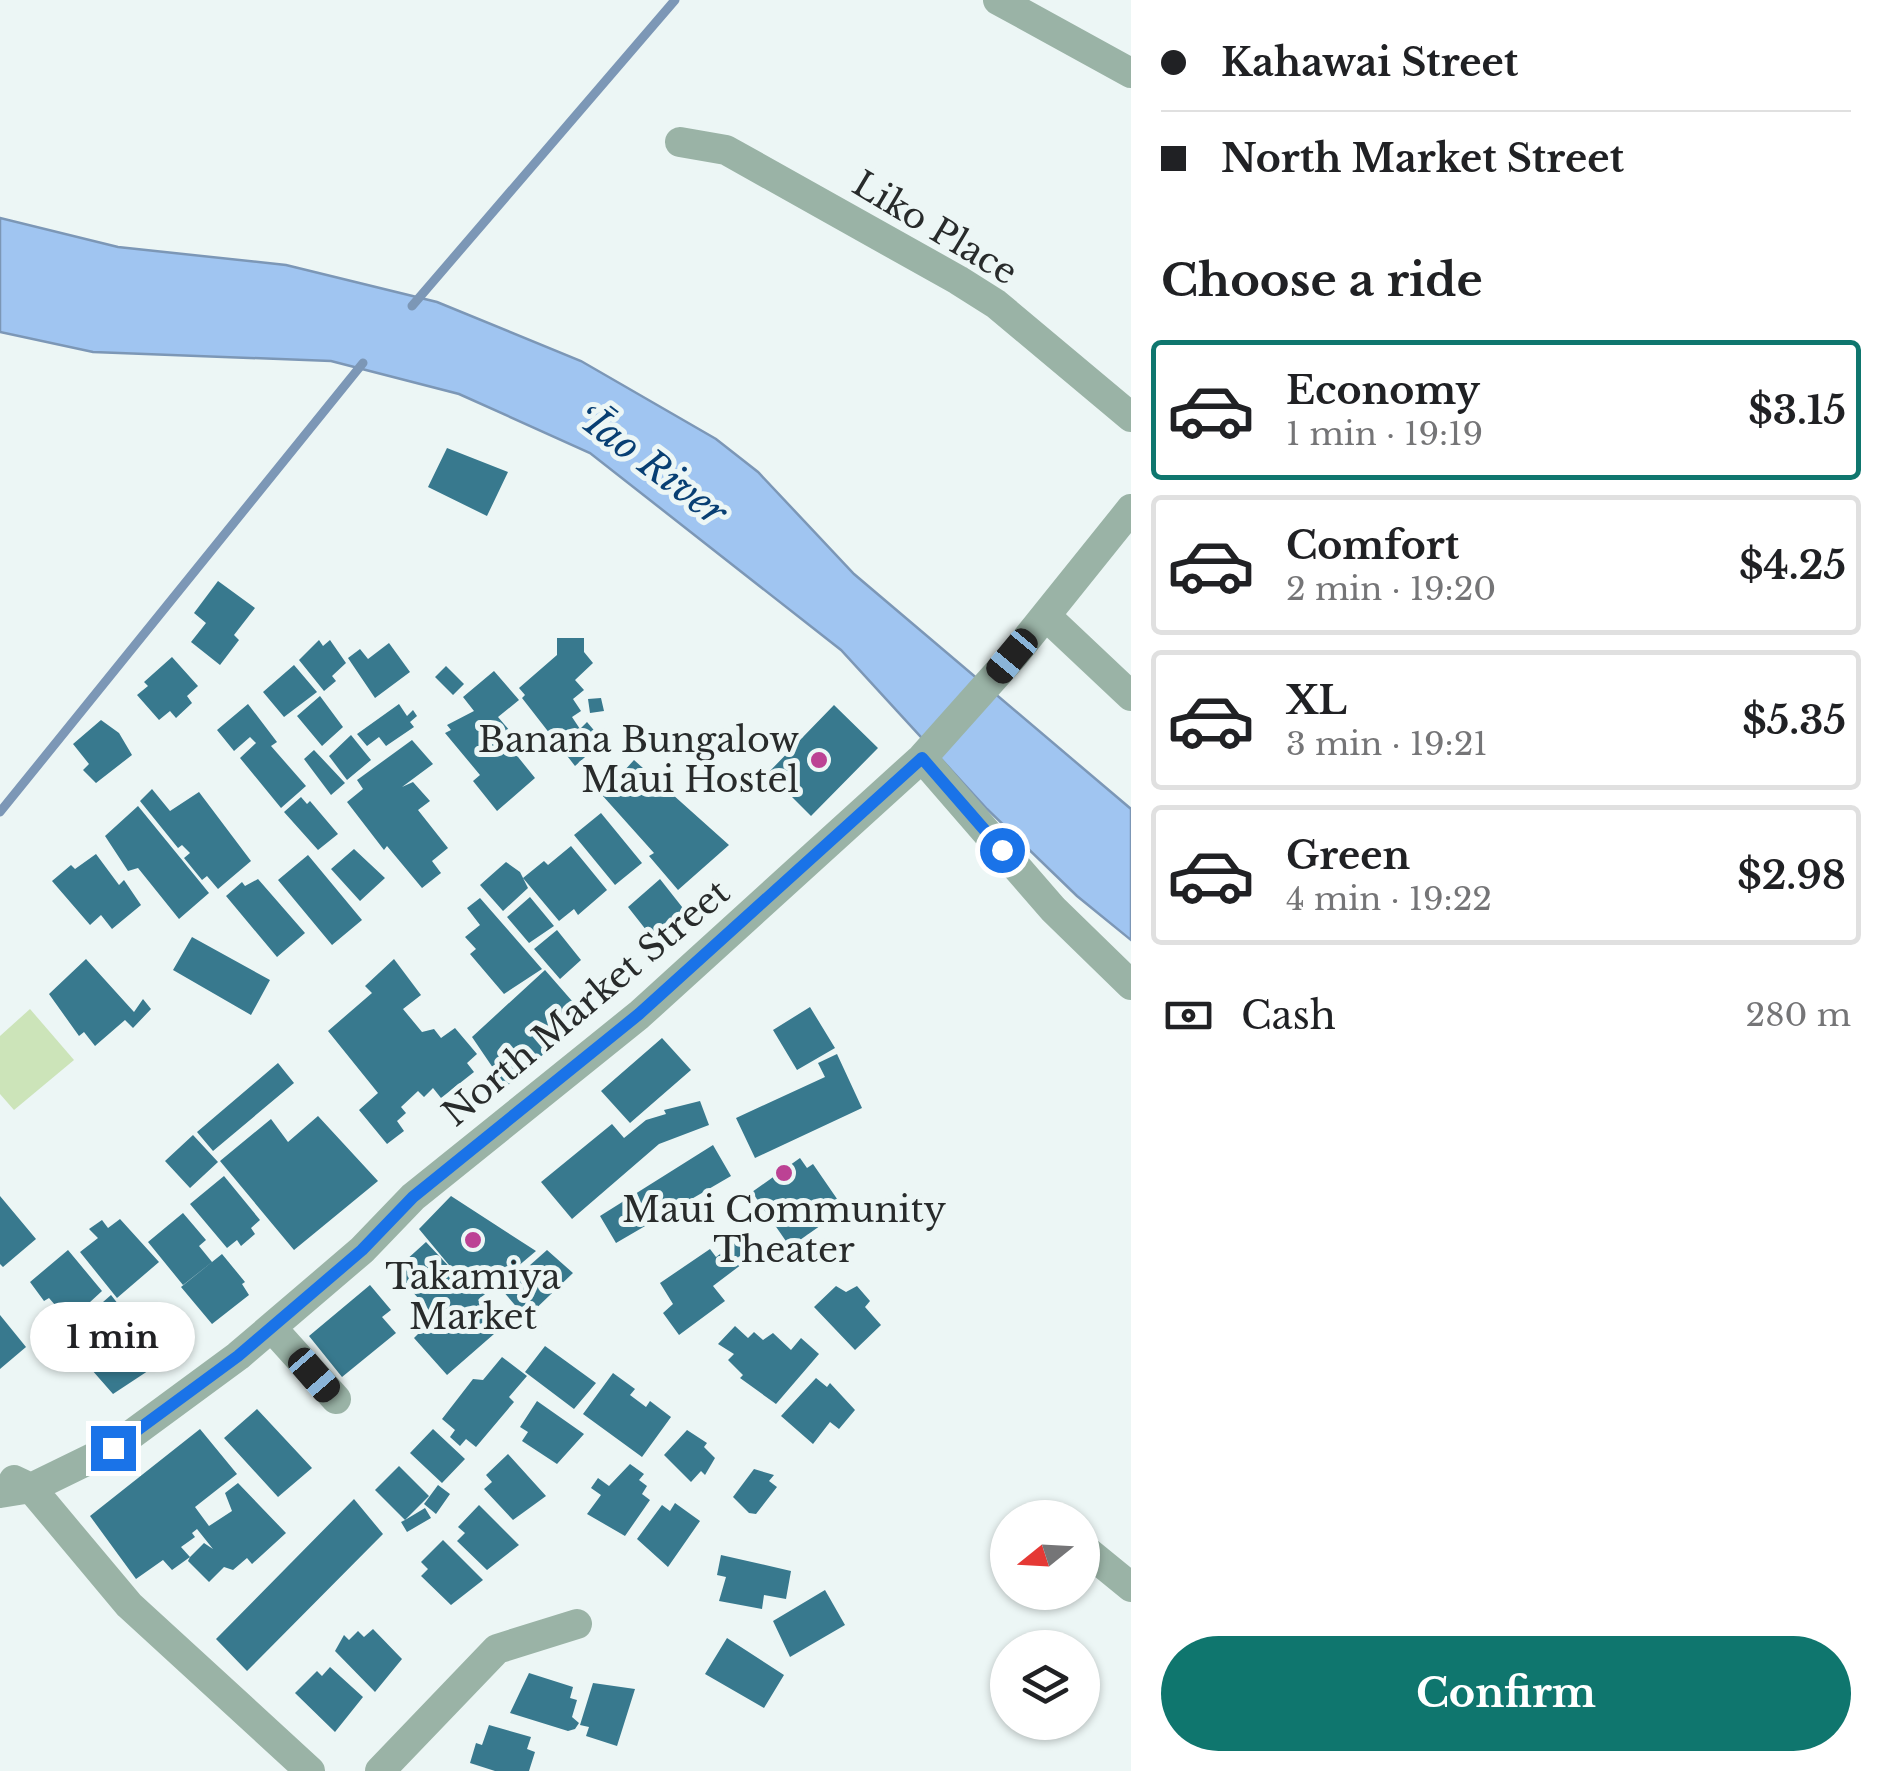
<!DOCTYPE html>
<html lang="en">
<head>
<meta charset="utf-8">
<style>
	:root { --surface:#fff; --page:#f2f2f2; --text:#202124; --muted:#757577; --line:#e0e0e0; --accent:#0f766e }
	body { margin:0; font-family:"Libre Baskerville",serif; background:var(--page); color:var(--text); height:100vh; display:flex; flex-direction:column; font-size:38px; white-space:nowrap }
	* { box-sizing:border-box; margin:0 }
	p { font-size:32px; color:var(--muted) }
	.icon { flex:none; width:55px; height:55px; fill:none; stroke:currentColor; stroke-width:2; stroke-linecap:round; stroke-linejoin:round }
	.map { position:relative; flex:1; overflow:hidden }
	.drawer { display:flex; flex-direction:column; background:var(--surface); width:750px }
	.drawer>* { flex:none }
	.top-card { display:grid; align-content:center; height:220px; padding:0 30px; background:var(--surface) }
	.needle { width:65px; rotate:252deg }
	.tools { position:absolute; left:990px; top:1500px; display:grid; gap:20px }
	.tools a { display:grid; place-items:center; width:110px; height:110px; border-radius:50%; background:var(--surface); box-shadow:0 2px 8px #0004; font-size:50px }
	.end { position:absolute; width:45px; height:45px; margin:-22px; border:12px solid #1a73e8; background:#fff; box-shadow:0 0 0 5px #fff }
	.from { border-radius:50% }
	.bubble { position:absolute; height:70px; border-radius:35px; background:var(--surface); box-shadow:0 2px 8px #0004; font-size:32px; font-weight:800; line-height:70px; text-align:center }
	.car { position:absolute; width:30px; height:60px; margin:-30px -15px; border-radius:12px; box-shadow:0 0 8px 2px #0007; background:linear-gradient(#222 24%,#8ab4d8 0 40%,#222 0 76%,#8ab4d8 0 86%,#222 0) }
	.top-card b { display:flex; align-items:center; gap:35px; height:95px; font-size:38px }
	.top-card b+b { border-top:2px solid var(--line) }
	.top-card i { width:25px; height:25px; background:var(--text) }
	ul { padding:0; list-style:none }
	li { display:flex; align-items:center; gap:30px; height:140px; margin:0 20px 15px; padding:0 10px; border:5px solid var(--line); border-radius:10px }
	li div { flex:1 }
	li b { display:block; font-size:38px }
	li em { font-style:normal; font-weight:800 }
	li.active { border-color:var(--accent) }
	li>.icon { width:90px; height:90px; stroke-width:1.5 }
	h2 { padding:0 30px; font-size:45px; line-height:120px }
	.pay { display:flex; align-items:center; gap:25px; height:110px; padding:0 30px; font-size:38px }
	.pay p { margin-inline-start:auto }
	.button { display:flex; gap:20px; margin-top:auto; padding:20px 30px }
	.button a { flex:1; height:115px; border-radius:60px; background:var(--accent); color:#fff; font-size:40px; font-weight:800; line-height:115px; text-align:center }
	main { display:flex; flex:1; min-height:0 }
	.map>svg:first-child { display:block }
</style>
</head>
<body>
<main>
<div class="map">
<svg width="1131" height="1771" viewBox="0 0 1131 1771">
	<rect width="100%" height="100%" fill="#ecf6f5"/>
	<path fill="#cce4b9" d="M30 1009 74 1060 14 1110 0 1094V1036Z"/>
	<path fill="#a0c5f1" stroke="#7c97b6" stroke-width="2.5" d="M0 218 118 247 286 265 437 302 581 361 716 439 758 472 854 574 1131 809V940L1077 896 987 809 841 650 590 453 459 394 331 361 93 352 0 332Z"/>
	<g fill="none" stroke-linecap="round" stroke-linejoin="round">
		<path stroke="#7c97b6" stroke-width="9" d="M412 306 675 0
			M0 812 363 363"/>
	</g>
	<path fill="#38798e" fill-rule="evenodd" d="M447 448 508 472 487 516 428 487Z
		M218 581 255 608 234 635 239 640 220 665 191 642 206 623 194 613Z
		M557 638H584V652L593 663 575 680 584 690 573 699 581 711 572 717 580 729 587 722 603 741 575 766 522 698 525 695 519 688 557 655Z
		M319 640 323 646 330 640 346 663 332 676 336 681 324 691 299 660Z
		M389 643 410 672 375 698 348 658 360 649 368 659Z
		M172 657 198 686 187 696 192 703 176 718 170 711 159 720 137 695 148 686 144 682Z
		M294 665 317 692 284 717 263 692Z
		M446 666 464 684 453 695 435 677Z
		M494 671 519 700 498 717 522 745 514 752 535 778 497 811 473 781 480 775 445 733 451 730 447 725 474 711 463 697Z
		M320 696 343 727 322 746 297 716Z
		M601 698 604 711 590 713 588 699Z
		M248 704 277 742 271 746 306 786 281 808 240 758 256 743 250 737 234 751 217 730Z
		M399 704 407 716 413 710 417 716 410 722 414 727 386 746 379 737 367 746 357 734Z
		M834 705 878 748 811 816 768 773Z
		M101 720 119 733 132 755 96 783 83 770 89 764 73 744Z
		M351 735 371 760 347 780 329 756Z
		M412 740 433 764 402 787 413 782 430 801 418 810 448 848 432 861 441 873 422 888 387 846 384 850 347 802 363 789 357 780Z
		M314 750 345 783 331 795 304 759Z
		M634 760 729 845 678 890 649 856 654 853 602 795Z
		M152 789 170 811 199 792 251 861 218 889 207 876 202 880 184 858 190 853 182 845 178 848 140 801Z
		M301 797 307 804 310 801 338 834 318 850 284 812Z
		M138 806 209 893 179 919 138 868 128 871 105 836Z
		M601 813 642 863 615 885 574 835Z
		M571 846 607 890 578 915 574 909 559 921 523 878 544 861 548 865Z
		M354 849 385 878 360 901 331 869Z
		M96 854 119 885 124 880 141 905 112 929 101 915 90 925 52 881 71 865 75 869Z
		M308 855 362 920 332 945 278 880Z
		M506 862 520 872 528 888 503 911 480 885Z
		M258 879 305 933 277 957 226 896 242 882 245 886Z
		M660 879 686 912 654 940 628 907Z
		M530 897 554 926 529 943 507 917Z
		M480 898 542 969 504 994 470 954 476 949 465 937 480 925 467 908Z
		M557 930 581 960 560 979 534 949Z
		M192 937 270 980 251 1015 173 970Z
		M86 959 134 1012 143 999 151 1009 133 1028 125 1020 95 1046 84 1032 79 1036 49 994Z
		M394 959 421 995 403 1009 422 1032 434 1029 441 1038 455 1028 477 1054 467 1063 474 1072 441 1098 433 1088 424 1097 418 1091 401 1107 406 1113 397 1121 404 1131 387 1144 359 1110 378 1093 328 1031 372 993 365 986Z
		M545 970 586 1017 506 1087 472 1037Z
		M810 1007 835 1048 797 1070 773 1030Z
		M662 1038 691 1070 630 1123 601 1091Z
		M837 1054 862 1108 755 1158 736 1118 825 1077 818 1063Z
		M278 1063 294 1083 213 1151 197 1132Z
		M700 1101 709 1125 659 1144 572 1219 541 1182 612 1124 624 1138 646 1120 666 1114 664 1110Z
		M318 1116 378 1181 294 1250 220 1161 271 1119 288 1142Z
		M193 1135 218 1162 190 1188 165 1161Z
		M713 1145 731 1176 616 1243 600 1216Z
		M800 1158 807 1168 813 1164 844 1209 790 1247 752 1192Z
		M224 1176 260 1220 251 1228 255 1234 241 1246 237 1240 227 1248 190 1204Z
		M0 1196 36 1239 3 1267 0 1264Z
		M451 1196 536 1251 478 1300 502 1327 447 1375 414 1338 435 1317 394 1271 426 1242 459 1277 419 1229Z
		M183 1213 206 1240 199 1246 212 1262 183 1285 148 1242Z
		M120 1219 159 1262 117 1298 80 1252 98 1238 89 1229 102 1220 108 1228Z
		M742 1238 754 1255 713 1286 725 1301 679 1335 663 1313 673 1304 660 1283 710 1249 716 1257Z
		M68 1250 102 1291 89 1303 95 1309 111 1295 163 1361 113 1394 70 1345 96 1322 76 1313 68 1320 49 1298 44 1301 30 1282Z
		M547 1250 573 1273 526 1318 502 1290Z
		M222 1254 245 1282 242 1284 249 1295 212 1324 181 1287Z
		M370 1285 391 1310 382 1317 396 1333 342 1377 309 1336Z
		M836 1286 846 1292 857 1286 870 1301 865 1307 881 1325 855 1350 814 1307Z
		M0 1315 26 1347 0 1369Z
		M735 1326 748 1338 754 1332 763 1340 773 1333 791 1350 801 1338 819 1354 776 1404 740 1378 743 1375 728 1360 734 1354 718 1344Z
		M545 1346 596 1383 574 1409 525 1372Z
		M502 1357 527 1376 509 1397 514 1402 476 1447 466 1439 460 1446 450 1437 455 1430 442 1419 473 1379 483 1380Z
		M613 1373 635 1389 630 1395 646 1407 650 1401 671 1417 642 1457 583 1414Z
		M816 1378 827 1387 830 1383 855 1410 839 1429 830 1422 813 1444 781 1416Z
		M537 1401 584 1434 557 1464 522 1441 528 1432 520 1427Z
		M257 1409 312 1468 278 1497 224 1438Z
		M200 1429 237 1474 195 1507 209 1526 232 1511 225 1493 238 1483 286 1533 252 1564 247 1558 233 1570 224 1567 209 1582 188 1561 190 1557 172 1570 163 1560 136 1579 90 1516ZM197 1529 213 1549 204 1543 190 1557 181 1547 195 1537 192 1533Z
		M433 1429 465 1459 442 1483 410 1453Z
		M687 1430 707 1443 704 1447 715 1458 705 1475 701 1471 691 1482 664 1455Z
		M508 1454 546 1496 513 1520 484 1489 492 1482 486 1475Z
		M630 1464 644 1474 639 1480 647 1486 642 1494 650 1500 625 1536 587 1514 601 1495 591 1488 598 1478 609 1486Z
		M399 1466 429 1496 405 1520 425 1508 431 1518 407 1532 401 1522 405 1520 375 1490Z
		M754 1469 774 1475 769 1481 777 1487 756 1514 749 1513 733 1497Z
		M438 1485 450 1494 436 1514 424 1504Z
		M354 1499 383 1534 247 1671 216 1639Z
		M675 1503 700 1521 668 1567 637 1539 662 1505 670 1511Z
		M479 1505 519 1545 487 1570 457 1541 465 1533 458 1527Z
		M443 1540 483 1580 451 1605 421 1576 428 1569 421 1562Z
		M721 1555 791 1571 786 1599 764 1595 762 1609 719 1601 726 1577 717 1575Z
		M825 1590 845 1625 790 1657 773 1621Z
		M373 1629 402 1659 375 1692 335 1651 344 1635 349 1640 358 1631 364 1637Z
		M727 1638 784 1675 764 1708 705 1674Z
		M330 1667 363 1697 335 1732 295 1693 317 1671 322 1676Z
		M529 1673 573 1687 570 1698 577 1700 572 1717 579 1723 575 1729 568 1731 510 1713Z
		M593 1683 635 1689 617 1746 586 1736 589 1727 580 1725Z
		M489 1725 531 1737 527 1749 535 1752 529 1771H495L470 1763 476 1743 482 1745Z"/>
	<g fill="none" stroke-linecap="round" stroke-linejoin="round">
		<path stroke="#9ab3a6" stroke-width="30" d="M998 0 1131 73
			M680 142 726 150 958 280 996 304 1131 417
			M1046 616 1131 696
			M922 758 1053 909 1131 985
			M272 1328 336 1399
			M14 1480 31 1488 129 1605 310 1771
			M0 1493 31 1488 113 1448 238 1356 362 1250 413 1197 639 1015 922 758 1013 656 1131 509
			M1082 1547 1131 1587
			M380 1771 497 1649 577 1624"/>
	</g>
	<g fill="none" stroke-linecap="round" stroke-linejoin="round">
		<path stroke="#1a73e8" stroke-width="12" d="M113 1448 238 1356 362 1250 413 1197 639 1014 922 758 1002 850"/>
	</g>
	<g fill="#bc4294" stroke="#ecf6f5" stroke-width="4">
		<circle cx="819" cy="760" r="10"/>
		<circle cx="784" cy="1173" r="10"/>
		<circle cx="473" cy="1240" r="10"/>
	</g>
	<g text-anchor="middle" stroke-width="10" stroke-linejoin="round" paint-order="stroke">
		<g font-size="35" fill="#282b2b" stroke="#ecf6f5">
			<text transform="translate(935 228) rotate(31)" y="12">Liko Place</text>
			<text transform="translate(586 1003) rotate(-40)" y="12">North Market Street</text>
		</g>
		<g font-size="35" fill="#282b2b" stroke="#ecf6f5">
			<text x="799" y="752" text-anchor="end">Banana Bungalow<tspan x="799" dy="40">Maui Hostel</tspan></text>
			<text x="784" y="1222">Maui Community<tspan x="784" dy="40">Theater</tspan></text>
			<text x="473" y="1289">Takamiya<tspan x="473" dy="40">Market</tspan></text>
		</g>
		<g font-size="38" font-style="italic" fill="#083f73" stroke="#ecf6f5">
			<text transform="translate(651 464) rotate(37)" y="13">ʻĪao River</text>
		</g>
	</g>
</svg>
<div class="tools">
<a><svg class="needle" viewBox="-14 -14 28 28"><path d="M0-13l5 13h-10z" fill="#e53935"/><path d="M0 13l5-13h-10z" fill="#757577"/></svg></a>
<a><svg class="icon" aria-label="layers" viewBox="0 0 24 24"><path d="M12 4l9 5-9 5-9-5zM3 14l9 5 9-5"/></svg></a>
</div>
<i class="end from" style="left:1002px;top:850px"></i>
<i class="end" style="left:113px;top:1448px"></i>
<div class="bubble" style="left:30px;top:1302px;width:165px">1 min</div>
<i class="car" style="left:1012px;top:656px;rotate:220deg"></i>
<i class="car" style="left:314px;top:1375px;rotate:139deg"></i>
</div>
<section class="drawer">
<div class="top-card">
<b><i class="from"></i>Kahawai Street</b>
<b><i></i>North Market Street</b>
</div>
<h2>Choose a ride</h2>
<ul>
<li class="active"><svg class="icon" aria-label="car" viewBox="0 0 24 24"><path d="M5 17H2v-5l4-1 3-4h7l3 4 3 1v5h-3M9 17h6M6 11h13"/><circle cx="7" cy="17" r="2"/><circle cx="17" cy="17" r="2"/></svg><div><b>Economy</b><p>1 min · 19:19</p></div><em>$3.15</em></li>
<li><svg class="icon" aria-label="car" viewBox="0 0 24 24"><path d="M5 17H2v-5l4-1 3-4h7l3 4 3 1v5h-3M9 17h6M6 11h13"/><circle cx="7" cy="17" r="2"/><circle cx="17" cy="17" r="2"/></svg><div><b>Comfort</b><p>2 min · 19:20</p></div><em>$4.25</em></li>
<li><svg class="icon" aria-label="car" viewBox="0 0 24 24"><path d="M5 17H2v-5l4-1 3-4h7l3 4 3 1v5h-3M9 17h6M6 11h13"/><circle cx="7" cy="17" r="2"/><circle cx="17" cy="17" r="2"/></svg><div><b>XL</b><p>3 min · 19:21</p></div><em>$5.35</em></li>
<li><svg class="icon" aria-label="car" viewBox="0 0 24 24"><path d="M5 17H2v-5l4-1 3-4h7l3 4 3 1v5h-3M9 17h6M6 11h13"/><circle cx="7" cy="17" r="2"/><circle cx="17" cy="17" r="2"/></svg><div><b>Green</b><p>4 min · 19:22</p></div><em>$2.98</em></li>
</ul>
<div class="pay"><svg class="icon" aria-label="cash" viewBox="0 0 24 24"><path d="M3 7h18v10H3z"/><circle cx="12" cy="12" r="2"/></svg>Cash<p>280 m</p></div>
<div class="button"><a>Confirm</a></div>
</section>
</main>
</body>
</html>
